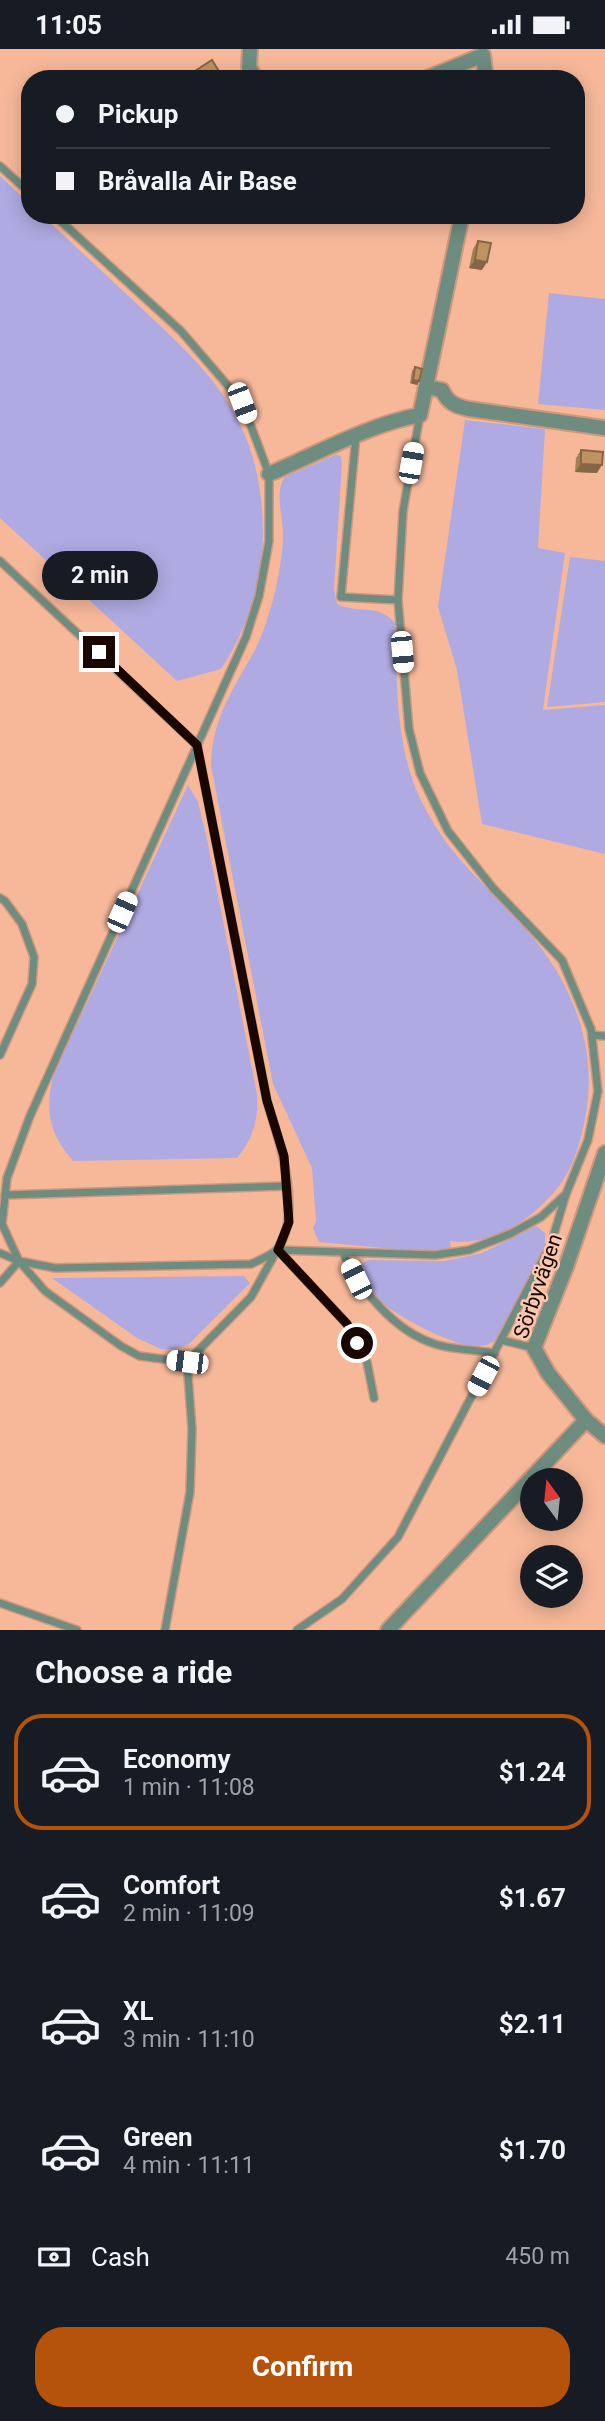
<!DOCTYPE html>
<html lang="en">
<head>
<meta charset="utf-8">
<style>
	:root { --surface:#171b24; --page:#242831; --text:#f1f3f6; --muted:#9ea1a6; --line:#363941; --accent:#b45309 }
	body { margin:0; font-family:Roboto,sans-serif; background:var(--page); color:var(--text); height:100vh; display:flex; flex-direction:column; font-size:26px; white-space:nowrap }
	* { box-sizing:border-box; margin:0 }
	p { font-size:23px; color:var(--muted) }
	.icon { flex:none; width:38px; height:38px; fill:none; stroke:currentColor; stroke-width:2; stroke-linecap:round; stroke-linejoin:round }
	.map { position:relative; height:1581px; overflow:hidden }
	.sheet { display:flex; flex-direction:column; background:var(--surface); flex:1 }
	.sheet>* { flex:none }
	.top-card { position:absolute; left:21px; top:21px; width:564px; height:154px; border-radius:28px; box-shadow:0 4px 18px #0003; display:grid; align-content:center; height:154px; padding:0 35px; background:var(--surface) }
	.needle { width:46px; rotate:345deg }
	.controls { position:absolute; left:520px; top:1419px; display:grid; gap:14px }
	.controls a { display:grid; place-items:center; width:63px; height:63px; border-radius:50%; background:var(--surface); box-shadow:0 4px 18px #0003; font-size:35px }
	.end { position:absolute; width:32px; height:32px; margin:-16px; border:9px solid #1a0600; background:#fff; box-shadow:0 0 0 4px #fff }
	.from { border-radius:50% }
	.bubble { position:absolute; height:49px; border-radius:24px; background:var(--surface); box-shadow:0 4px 18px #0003; font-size:23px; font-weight:700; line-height:49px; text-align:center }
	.car { position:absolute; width:21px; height:42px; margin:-21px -10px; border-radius:9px; box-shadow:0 0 5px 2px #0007; background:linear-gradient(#fff 24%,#345 0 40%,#fff 0 76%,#345 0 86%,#fff 0) }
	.top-card b { display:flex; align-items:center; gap:24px; height:66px; font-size:26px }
	.top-card b+b { border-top:2px solid var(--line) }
	.top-card i { width:18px; height:18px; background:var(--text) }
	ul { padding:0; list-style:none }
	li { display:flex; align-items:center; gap:21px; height:116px; margin:0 14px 10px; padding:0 21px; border:4px solid transparent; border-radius:28px }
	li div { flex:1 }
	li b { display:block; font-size:26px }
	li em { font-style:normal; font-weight:700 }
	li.on { border-color:var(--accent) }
	li>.icon { width:63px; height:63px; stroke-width:1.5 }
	h2 { padding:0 35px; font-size:32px; line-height:84px }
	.pay { display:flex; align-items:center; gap:18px; height:77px; padding:0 35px; font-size:26px }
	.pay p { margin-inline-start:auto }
	.button { display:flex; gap:14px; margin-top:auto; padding:14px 35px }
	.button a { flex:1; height:80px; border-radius:28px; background:var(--accent); color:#fff; font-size:28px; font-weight:700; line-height:80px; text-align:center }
	.status { display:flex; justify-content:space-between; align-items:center; height:49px; padding:0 35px; background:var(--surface); direction:ltr }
	.status svg { height:19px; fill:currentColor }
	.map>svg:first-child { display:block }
</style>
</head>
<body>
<div class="status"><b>11:05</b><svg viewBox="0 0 49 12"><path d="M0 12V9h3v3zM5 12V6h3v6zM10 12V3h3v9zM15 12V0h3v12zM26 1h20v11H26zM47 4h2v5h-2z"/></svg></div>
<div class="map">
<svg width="605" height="1581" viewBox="0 0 605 1581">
	<rect width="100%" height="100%" fill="#f6b899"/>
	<path fill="#afabe2" d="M0 127 30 155V166H42C74 196 107 227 139 257 216 328 262 374 263 485 263 532 247 581 221 620L177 632 0 469Z
		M549 244 605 250V361L538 355Z
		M465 371 545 380 538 499 565 504 543 661 605 656V805L482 775 457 621 438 558Z
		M337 405 341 408 342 414 334 540 337 555C357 565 379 554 395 574 397 631 395 694 419 747 447 807 483 832 525 879 570 930 598 995 586 1064 581 1092 574 1120 555 1142 529 1173 492 1197 450 1192L451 1200 415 1202 319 1193 313 1179 316 1172 312 1119 273 1035 211 717C212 672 230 645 251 608 263 588 269 565 275 543 279 524 283 504 283 485 283 467 274 442 285 428Z
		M570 508 605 512V653L547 658Z
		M188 736 198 753 207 790 257 1045C259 1070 253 1090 237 1109L73 1112C49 1083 45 1064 53 1027Z
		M536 1177 545 1184V1198L497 1291C489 1296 481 1298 471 1297 446 1294 369 1255 362 1231 360 1225 361 1219 363 1214L369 1211 444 1212 482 1204Z
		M244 1227 250 1234 188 1296 174 1300H161L137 1289 52 1229Z"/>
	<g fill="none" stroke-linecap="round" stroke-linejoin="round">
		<defs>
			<path id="service" d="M0 117 30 144
				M356 387 341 548 398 551
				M0 512 197 696 267 1052C279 1090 303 1163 278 1199 273 1206 259 1211 251 1215L55 1219 19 1212 2 1175 7 1129 30 1067 246 588 259 547 269 492V425L242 353 181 282 54 166
				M0 849 5 852 22 875 34 908 32 935 0 1006
				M592 986 605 987
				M5 1146 287 1137
				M278 1201 435 1206 469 1201 510 1185 541 1168 566 1145 588 1091 598 1042 591 980 562 911 493 839 448 782 420 724 409 680 398 551 403 462 420 366
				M278 1201 347 1275 367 1313 374 1349
				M0 1204 19 1212 45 1242 121 1297 139 1307 187 1313 251 1248 277 1201
				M343 1204C361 1241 394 1282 435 1295 453 1301 476 1301 495 1304
				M0 1234 19 1212
				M501 1291 534 1299
				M0 1554 77 1581
				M165 1581 190 1443 192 1380 187 1313
				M297 1581 342 1550 398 1488 551 1195 566 1145"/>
			<path id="minor" d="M250 0 249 18 256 30
				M425 30 483 6 486 30
				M427 338 442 341C448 354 455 357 469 360L605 379
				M269 425C316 405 370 375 420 366L462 166
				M586 1371 548 1324 534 1299 566 1218 605 1104
				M388 1581 586 1371 605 1387"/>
		</defs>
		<use href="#service" stroke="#ce987d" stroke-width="10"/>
		<use href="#minor" stroke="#ce987d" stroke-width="18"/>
		<use href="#service" stroke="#6f8c80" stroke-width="7"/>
		<use href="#minor" stroke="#6f8c80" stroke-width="14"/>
	</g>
	<path fill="#a47e54" d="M195 22 220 24 216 30H190Z
		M478 192 482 221 469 219 473 200Z
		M415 318 419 332 417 336 410 334 412 322Z
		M581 401 597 424 575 423 576 409Z"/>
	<path fill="#866645" d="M475 211 487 213 482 221 469 219Z
		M413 331 419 332 417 336 410 334Z
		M581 415 602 416 597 424 575 423Z"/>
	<path fill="#bf9262" stroke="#866645" stroke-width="2" d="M212 11 220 24 211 30H200L195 22Z
		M478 192 491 194 487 213 475 211Z
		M415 318 422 320 419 332 413 331Z
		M581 401 603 403 602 416 581 415Z"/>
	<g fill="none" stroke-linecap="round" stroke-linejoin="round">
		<path stroke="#1a0600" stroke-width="9" d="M99 603 197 696 267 1052 284 1107 289 1173 278 1201 347 1275 357 1294"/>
	</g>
	<g text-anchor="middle" stroke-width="5" stroke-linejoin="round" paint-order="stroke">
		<g font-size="21" fill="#1a0600" stroke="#fbc8af">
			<text transform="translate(538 1237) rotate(-71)" y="7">Sörbyvägen</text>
		</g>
	</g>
</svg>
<div class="controls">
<a><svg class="needle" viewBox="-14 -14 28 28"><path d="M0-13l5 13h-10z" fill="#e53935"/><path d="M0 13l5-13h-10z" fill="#9ea1a6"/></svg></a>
<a><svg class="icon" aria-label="layers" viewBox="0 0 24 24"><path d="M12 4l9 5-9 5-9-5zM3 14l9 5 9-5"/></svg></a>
</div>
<i class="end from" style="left:357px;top:1294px"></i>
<i class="end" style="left:99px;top:603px"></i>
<div class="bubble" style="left:42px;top:502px;width:116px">2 min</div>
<i class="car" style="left:242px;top:354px;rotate:159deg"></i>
<i class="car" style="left:411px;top:414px;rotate:10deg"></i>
<i class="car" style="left:402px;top:603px;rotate:175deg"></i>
<i class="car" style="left:122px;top:863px;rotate:24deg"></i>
<i class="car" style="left:356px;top:1230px;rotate:334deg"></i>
<i class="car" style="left:187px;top:1313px;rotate:277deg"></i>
<i class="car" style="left:483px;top:1327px;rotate:208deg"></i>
<div class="top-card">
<b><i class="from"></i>Pickup</b>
<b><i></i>Bråvalla Air Base</b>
</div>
</div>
<section class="sheet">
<h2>Choose a ride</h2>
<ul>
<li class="on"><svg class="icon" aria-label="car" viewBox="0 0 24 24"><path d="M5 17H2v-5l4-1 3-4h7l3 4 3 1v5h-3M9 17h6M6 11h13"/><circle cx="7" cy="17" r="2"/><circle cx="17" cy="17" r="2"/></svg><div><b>Economy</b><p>1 min · 11:08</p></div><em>$1.24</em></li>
<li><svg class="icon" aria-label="car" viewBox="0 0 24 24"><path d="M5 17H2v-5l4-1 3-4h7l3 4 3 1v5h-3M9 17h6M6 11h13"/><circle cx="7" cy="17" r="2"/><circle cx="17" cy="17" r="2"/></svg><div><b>Comfort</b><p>2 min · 11:09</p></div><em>$1.67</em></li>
<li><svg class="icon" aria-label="car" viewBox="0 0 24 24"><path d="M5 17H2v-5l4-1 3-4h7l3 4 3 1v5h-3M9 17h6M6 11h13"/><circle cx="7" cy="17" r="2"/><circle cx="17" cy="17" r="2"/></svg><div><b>XL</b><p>3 min · 11:10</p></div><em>$2.11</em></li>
<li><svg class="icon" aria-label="car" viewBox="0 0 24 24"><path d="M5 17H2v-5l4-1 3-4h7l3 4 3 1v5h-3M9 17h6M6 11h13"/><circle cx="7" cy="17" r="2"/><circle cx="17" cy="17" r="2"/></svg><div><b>Green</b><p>4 min · 11:11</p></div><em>$1.70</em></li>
</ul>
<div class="pay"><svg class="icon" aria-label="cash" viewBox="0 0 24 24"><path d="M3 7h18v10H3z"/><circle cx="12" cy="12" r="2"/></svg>Cash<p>450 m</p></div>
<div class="button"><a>Confirm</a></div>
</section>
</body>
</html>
